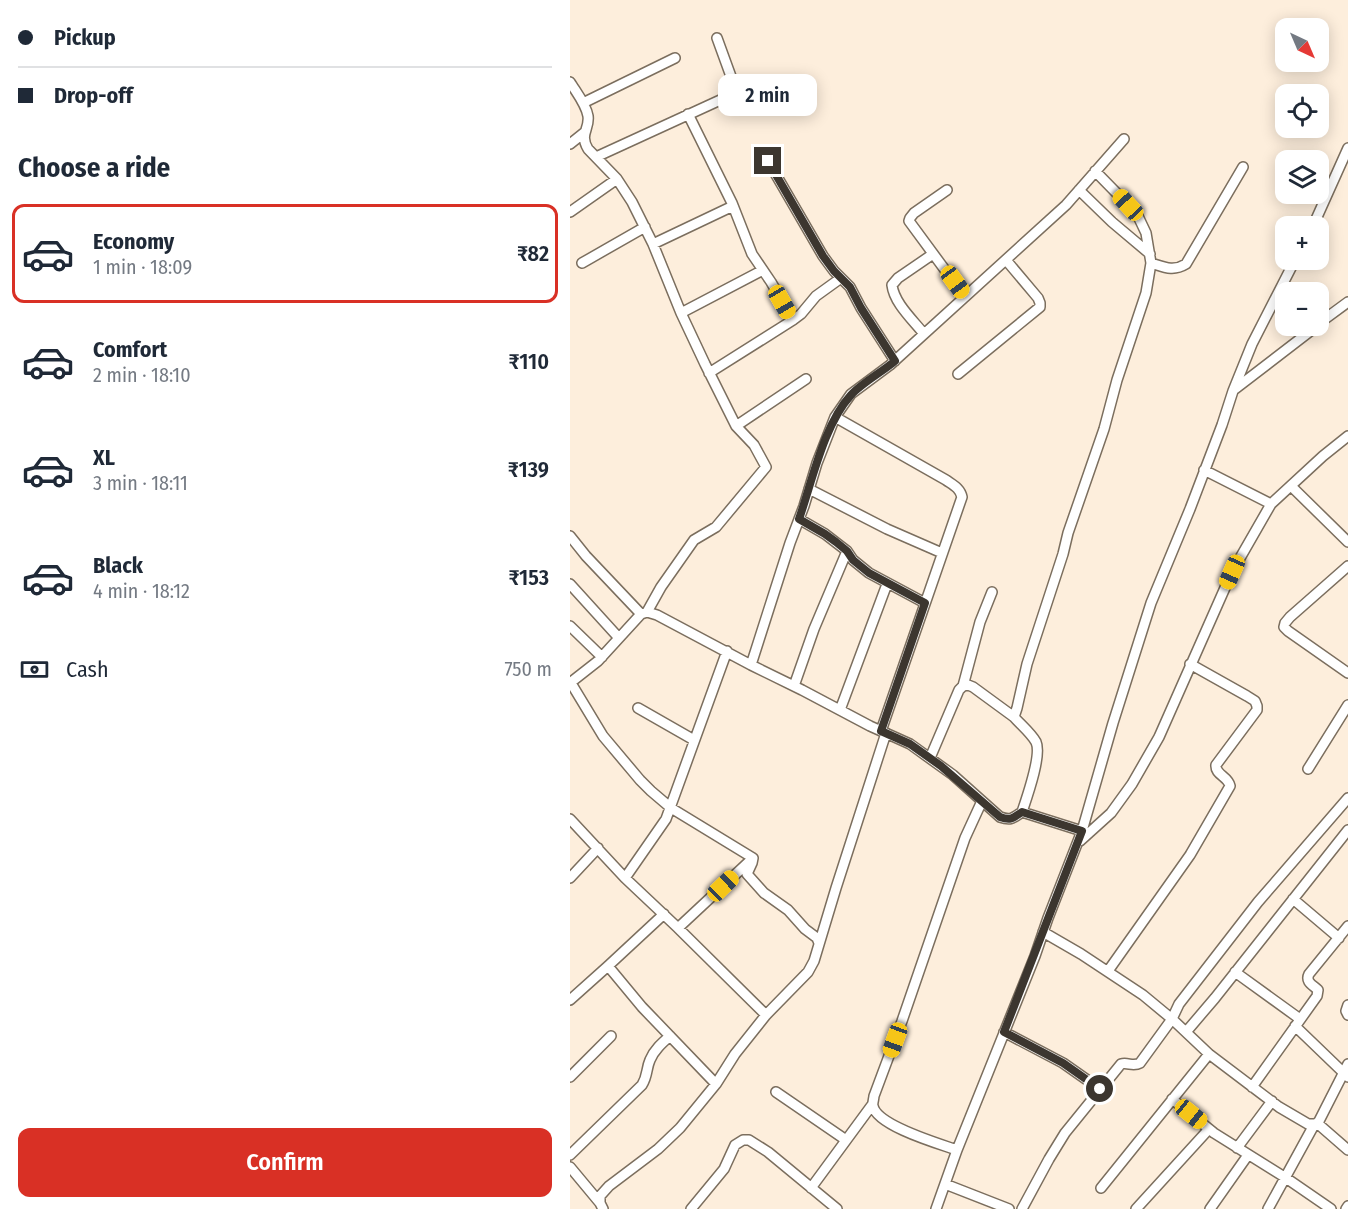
<!DOCTYPE html>
<html lang="en">
<head>
<meta charset="utf-8">
<style>
	:root { --surface:#fff; --page:#f2f2f3; --text:#1f2937; --muted:#747a83; --line:#e0e1e3; --accent:#d93025 }
	body { margin:0; font-family:"Fira Sans Condensed",sans-serif; background:var(--page); color:var(--text); height:100vh; display:flex; flex-direction:column; font-size:22px; white-space:nowrap }
	* { box-sizing:border-box; margin:0 }
	p { font-size:20px; color:var(--muted) }
	.icon { flex:none; width:33px; height:33px; fill:none; stroke:currentColor; stroke-width:2; stroke-linecap:round; stroke-linejoin:round }
	.map { position:relative; flex:1; overflow:hidden }
	.sheet { display:flex; flex-direction:column; background:var(--surface); width:570px }
	.sheet>* { flex:none }
	.hud { display:grid; align-content:center; height:132px; padding:0 18px; background:var(--surface) }
	.needle { width:39px; rotate:136deg }
	.controls { position:absolute; left:705px; top:18px; display:grid; gap:12px }
	.controls a { display:grid; place-items:center; width:54px; height:54px; border-radius:12px; background:var(--surface); box-shadow:0 3px 15px #0003; font-size:30px }
	.end { position:absolute; width:27px; height:27px; margin:-14px; border:8px solid #3c362f; background:#fff; box-shadow:0 0 0 3px #fff }
	.from { border-radius:50% }
	.bubble { position:absolute; height:42px; border-radius:12px; background:var(--surface); box-shadow:0 3px 15px #0003; font-size:20px; font-weight:600; line-height:42px; text-align:center }
	.car { position:absolute; width:18px; height:36px; margin:-18px -9px; border-radius:8px; box-shadow:0 0 4px 2px #0007; background:linear-gradient(#f5c518 24%,#345 0 40%,#f5c518 0 76%,#345 0 86%,#f5c518 0) }
	.hud b { display:flex; align-items:center; gap:21px; height:57px; font-size:22px }
	.hud b+b { border-top:2px solid var(--line) }
	.hud i { width:15px; height:15px; background:var(--text) }
	ul { padding:0; list-style:none }
	li { display:flex; align-items:center; gap:18px; height:99px; margin:0 12px 9px; padding:0 6px; border:3px solid transparent; border-radius:12px }
	li div { flex:1 }
	li b { display:block; font-size:22px }
	li em { font-style:normal; font-weight:600 }
	li.on { border-color:var(--accent) }
	li>.icon { width:54px; height:54px; stroke-width:1.5 }
	h2 { padding:0 18px; font-size:27px; line-height:72px }
	.pay { display:flex; align-items:center; gap:15px; height:66px; padding:0 18px; font-size:22px }
	.pay p { margin-inline-start:auto }
	.button { display:flex; gap:12px; margin-top:auto; padding:12px 18px }
	.button a { flex:1; height:69px; border-radius:12px; background:var(--accent); color:#fff; font-size:24px; font-weight:600; line-height:69px; text-align:center }
	main { display:flex; flex:1; min-height:0 }
	.map>svg:first-child { display:block }
</style>
</head>
<body>
<main>
<section class="sheet">
<div class="hud">
<b><i class="from"></i>Pickup</b>
<b><i></i>Drop-off</b>
</div>
<h2>Choose a ride</h2>
<ul>
<li class="on"><svg class="icon" aria-label="car" viewBox="0 0 24 24"><path d="M5 17H2v-5l4-1 3-4h7l3 4 3 1v5h-3M9 17h6M6 11h13"/><circle cx="7" cy="17" r="2"/><circle cx="17" cy="17" r="2"/></svg><div><b>Economy</b><p>1 min · 18:09</p></div><em>₹82</em></li>
<li><svg class="icon" aria-label="car" viewBox="0 0 24 24"><path d="M5 17H2v-5l4-1 3-4h7l3 4 3 1v5h-3M9 17h6M6 11h13"/><circle cx="7" cy="17" r="2"/><circle cx="17" cy="17" r="2"/></svg><div><b>Comfort</b><p>2 min · 18:10</p></div><em>₹110</em></li>
<li><svg class="icon" aria-label="car" viewBox="0 0 24 24"><path d="M5 17H2v-5l4-1 3-4h7l3 4 3 1v5h-3M9 17h6M6 11h13"/><circle cx="7" cy="17" r="2"/><circle cx="17" cy="17" r="2"/></svg><div><b>XL</b><p>3 min · 18:11</p></div><em>₹139</em></li>
<li><svg class="icon" aria-label="car" viewBox="0 0 24 24"><path d="M5 17H2v-5l4-1 3-4h7l3 4 3 1v5h-3M9 17h6M6 11h13"/><circle cx="7" cy="17" r="2"/><circle cx="17" cy="17" r="2"/></svg><div><b>Black</b><p>4 min · 18:12</p></div><em>₹153</em></li>
</ul>
<div class="pay"><svg class="icon" aria-label="cash" viewBox="0 0 24 24"><path d="M3 7h18v10H3z"/><circle cx="12" cy="12" r="2"/></svg>Cash<p>750 m</p></div>
<div class="button"><a>Confirm</a></div>
</section>
<div class="map">
<svg width="778" height="1209" viewBox="0 0 778 1209">
	<rect width="100%" height="100%" fill="#fdeedc"/>
	<g fill="none" stroke-linecap="round" stroke-linejoin="round">
		<defs>
			<path id="street" d="M0 82C6 92 16 104 18 116 20 129 9 134 18 149L47 179 62 202 83 244 111 313 135 364 166 426 184 445 196 467 146 527 124 540 91 587 77 612
				M13 103 105 58
				M118 114 162 203 182 254 201 282 223 320
				M0 144 15 132
				M26 157 159 96 163 88V82L147 38
				M198 161 253 256 264 271 280 287 291 308 325 361
				M377 190 344 213 340 218 339 221 395 297
				M509 190 542 222 580 254
				M0 212 47 179
				M743 226 778 148
				M83 244 163 206
				M12 263 75 227
				M581 263C594 267 603 272 616 264L673 167
				M111 313 193 270
				M748 324 778 302
				M354 334C343 320 324 303 322 285L328 278 363 254
				M139 373 223 320 231 314 246 296 271 278
				M388 374 470 307V303L468 298 436 260
				M665 389 747 326
				M265 417 376 480C383 485 390 488 392 497L311 731
				M166 426 236 379
				M634 470 701 504 753 456 778 436
				M721 486 778 542
				M239 489 317 529 372 553
				M229 519 255 534 277 551 283 560 299 573 355 603
				M0 536 16 556 71 614
				M778 566 720 617 715 623 714 627 718 631 778 673
				M0 584 49 638
				M0 626 32 657
				M181 665 220 543 234 506 247 463 265 417 281 394 320 365 496 205 554 139
				M0 683 28 661 71 614 77 612 87 615 181 665 232 690 300 726 340 744 383 775 430 817C441 821 443 818 452 812L512 831
				M1 683 33 736 70 780 81 791 101 808 183 858
				M224 686 244 629 277 551
				M393 686 410 622 422 592
				M68 708 124 740
				M270 710 317 584
				M360 758 389 690 393 686 398 685 403 687 444 717
				M738 769 778 705
				M452 812C457 797 472 755 466 742 461 733 451 725 444 717L447 708 457 664 493 554 498 533 534 429 547 380 576 293 581 263 576 233 567 214 525 171
				M0 819 55 878 108 928 196 1015
				M510 841 541 813 562 784 589 737 662 572 701 504
				M0 878 28 848
				M55 878 96 819 157 651
				M723 899 769 938
				M108 928 183 858 182 863 177 874 194 893 218 910 235 929 247 938 249 943
				M473 932 511 954 573 995 602 1019 639 1054 709 1107 738 1124H746L749 1121 778 1064
				M38 966 72 1007 146 1084
				M538 971 620 855 660 786C658 776 645 775 646 765L687 710V706L685 701 677 696 620 664
				M665 972 730 1019
				M0 1000 38 966 94 914
				M778 1005 776 1011 778 1015
				M725 1026 778 1077
				M434 1032 493 1063 530 1089
				M616 1032 645 998 778 830
				M0 1077 41 1036
				M682 1087 747 996 748 990C743 985 735 982 739 974L778 926
				M206 1092 276 1140
				M602 1099 644 1133 716 1178 761 1209
				M747 1123 778 1150
				M667 1148 702 1101
				M387 1150C370 1144 307 1126 303 1106 302 1105 304 1098 304 1096L332 1021 395 838 412 801
				M0 1155 72 1085C78 1075 76 1069 80 1060 84 1050 92 1043 100 1036
				M0 1167 30 1203
				M375 1184 439 1209
				M241 1188 302 1105
				M531 1188 639 1054
				M33 1209 30 1203V1196L39 1186 88 1149 110 1128 146 1084 165 1054 196 1015 238 972 244 961 266 888 316 733
				M121 1209 154 1169 165 1145 173 1140H179L198 1152 267 1209
				M366 1209 387 1150 465 956 478 918 512 831 543 723 581 603 620 509 652 425 663 391 682 344 725 260
				M452 1209 479 1159 495 1133 551 1064C558 1062 563 1067 570 1063L602 1019 609 1004 688 902 778 798
				M566 1209 639 1129
				M640 1209 678 1155
				M698 1209 744 1125
				M776 1209 778 1206"/>
		</defs>
		<use href="#street" stroke="#7b6e5e" stroke-width="12"/>
		<use href="#street" stroke="#fff" stroke-width="9"/>
	</g>
	<g fill="none" stroke-linecap="round" stroke-linejoin="round">
		<path stroke="#3c362f" stroke-width="8" d="M198 161 253 256 264 271 280 287 291 308 325 361C312 372 292 383 281 395 254 424 242 482 229 519L255 534 266 542 277 551 283 560 299 573 355 603 311 731 340 744 371 766 430 817C441 821 443 818 452 812L512 831 434 1032 493 1063 530 1089"/>
	</g>
</svg>
<div class="controls">
<a><svg class="needle" viewBox="-14 -14 28 28"><path d="M0-13l5 13h-10z" fill="#e53935"/><path d="M0 13l5-13h-10z" fill="#747a83"/></svg></a>
<a><svg class="icon" aria-label="locate" viewBox="0 0 24 24"><circle cx="12" cy="12" r="6"/><path d="M12 2v4M12 18v4M2 12h4M18 12h4"/></svg></a>
<a><svg class="icon" aria-label="layers" viewBox="0 0 24 24"><path d="M12 4l9 5-9 5-9-5zM3 14l9 5 9-5"/></svg></a>
<a>+</a>
<a>−</a>
</div>
<i class="end from" style="left:530px;top:1089px"></i>
<i class="end" style="left:198px;top:161px"></i>
<div class="bubble" style="left:148px;top:74px;width:99px">2 min</div>
<i class="car" style="left:558px;top:205px;rotate:317deg"></i>
<i class="car" style="left:385px;top:282px;rotate:144deg"></i>
<i class="car" style="left:212px;top:302px;rotate:150deg"></i>
<i class="car" style="left:662px;top:572px;rotate:204deg"></i>
<i class="car" style="left:153px;top:886px;rotate:46deg"></i>
<i class="car" style="left:325px;top:1040px;rotate:200deg"></i>
<i class="car" style="left:621px;top:1114px;rotate:129deg"></i>
</div>
</main>
</body>
</html>
